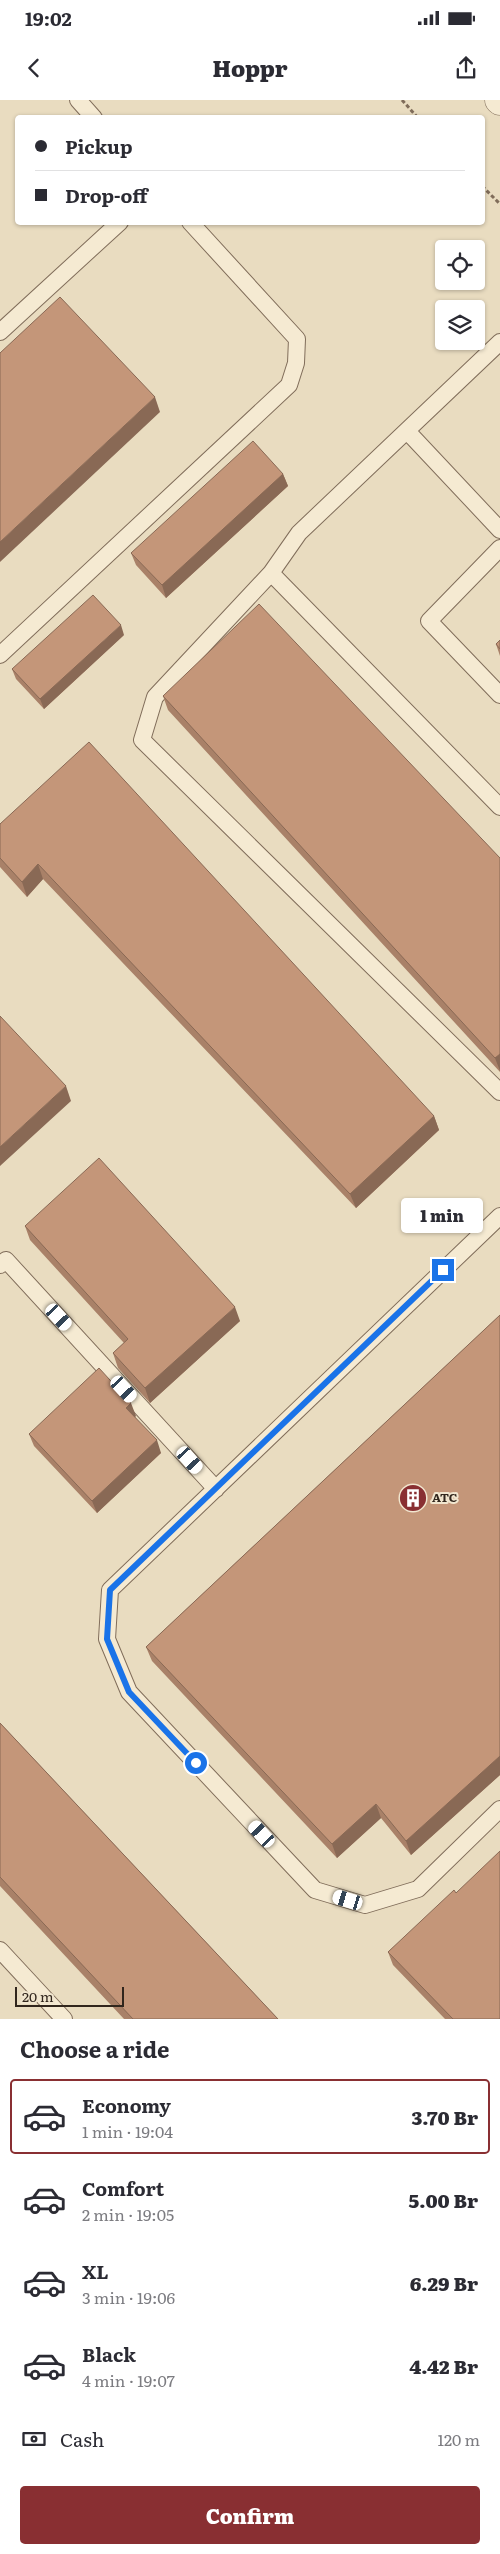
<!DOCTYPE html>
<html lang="en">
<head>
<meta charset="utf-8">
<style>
	:root { --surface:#fff; --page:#f7f7f7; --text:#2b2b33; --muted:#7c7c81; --line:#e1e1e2; --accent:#892f32 }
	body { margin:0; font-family:Literata,serif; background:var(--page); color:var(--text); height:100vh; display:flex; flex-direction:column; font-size:19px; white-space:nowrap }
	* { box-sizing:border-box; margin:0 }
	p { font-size:16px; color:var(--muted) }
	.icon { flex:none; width:28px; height:28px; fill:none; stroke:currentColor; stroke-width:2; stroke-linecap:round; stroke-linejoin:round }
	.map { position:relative; height:1919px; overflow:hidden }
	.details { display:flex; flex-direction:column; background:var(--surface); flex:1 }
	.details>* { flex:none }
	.guide { position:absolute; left:15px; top:15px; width:470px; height:110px; border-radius:5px; box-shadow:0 1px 4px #0004; display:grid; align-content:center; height:110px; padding:0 20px; background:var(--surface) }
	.fabs { position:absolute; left:435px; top:140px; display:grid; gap:10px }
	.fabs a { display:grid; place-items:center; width:50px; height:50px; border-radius:5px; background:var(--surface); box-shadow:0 1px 4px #0004; font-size:25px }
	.scale { position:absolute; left:15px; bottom:12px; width:109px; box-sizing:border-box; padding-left:5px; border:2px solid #31261d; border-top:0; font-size:14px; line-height:18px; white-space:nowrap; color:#31261d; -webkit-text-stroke:4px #f1e6cf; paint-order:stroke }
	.end { position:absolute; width:22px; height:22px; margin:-11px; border:6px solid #1a73e8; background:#fff; box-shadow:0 0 0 2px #fff }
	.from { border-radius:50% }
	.bubble { position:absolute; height:35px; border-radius:5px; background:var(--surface); box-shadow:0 1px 4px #0004; font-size:16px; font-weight:800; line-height:35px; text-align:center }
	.car { position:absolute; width:15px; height:30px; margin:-15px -8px; border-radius:6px; box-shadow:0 0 4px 1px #0007; background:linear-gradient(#fff 24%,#345 0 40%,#fff 0 76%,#345 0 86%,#fff 0) }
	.guide b { display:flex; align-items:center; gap:18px; height:48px; font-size:19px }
	.guide b+b { border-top:1px solid var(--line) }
	.guide i { width:12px; height:12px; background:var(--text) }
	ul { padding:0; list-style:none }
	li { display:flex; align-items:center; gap:15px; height:75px; margin:0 10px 8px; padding:0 10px; border:2px solid transparent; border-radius:5px }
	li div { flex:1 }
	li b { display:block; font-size:19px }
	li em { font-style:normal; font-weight:800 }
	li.selected { border-color:var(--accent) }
	li>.icon { width:45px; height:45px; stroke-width:1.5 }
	h2 { padding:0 20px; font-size:22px; line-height:60px }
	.pay { display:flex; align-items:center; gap:12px; height:55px; padding:0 20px; font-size:19px }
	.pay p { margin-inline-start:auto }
	.primary-button { display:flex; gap:10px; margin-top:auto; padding:10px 20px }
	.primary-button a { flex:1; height:58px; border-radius:5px; background:var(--accent); color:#fff; font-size:20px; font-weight:800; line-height:58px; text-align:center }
	.status { display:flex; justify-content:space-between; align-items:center; height:35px; padding:0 25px; background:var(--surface); direction:ltr }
	.status svg { height:14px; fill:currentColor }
	header { display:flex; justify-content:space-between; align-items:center; height:65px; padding:0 20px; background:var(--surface); font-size:22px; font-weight:800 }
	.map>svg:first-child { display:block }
</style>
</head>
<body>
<div class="status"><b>19:02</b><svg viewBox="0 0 49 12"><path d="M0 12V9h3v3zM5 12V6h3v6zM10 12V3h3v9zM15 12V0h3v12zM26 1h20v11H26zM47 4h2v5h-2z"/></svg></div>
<header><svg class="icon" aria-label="back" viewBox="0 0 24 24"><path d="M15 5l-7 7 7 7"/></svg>Hoppr<svg class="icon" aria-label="share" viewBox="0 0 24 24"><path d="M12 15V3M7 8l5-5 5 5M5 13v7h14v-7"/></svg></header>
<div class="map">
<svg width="500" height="1919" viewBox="0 0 500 1919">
	<rect width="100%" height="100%" fill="#e9dcc0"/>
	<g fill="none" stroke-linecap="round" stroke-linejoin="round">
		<defs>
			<path id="service" d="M78 0 94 18
				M0 232 120 122
				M500 242 299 433 271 473 155 597 142 640 500 992
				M407 331 500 430
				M500 448 429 521 500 595
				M271 473 500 707
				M0 555 289 285 296 263 297 239 190 122
				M500 1116 110 1490 107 1539 129 1592 315 1790 365 1805 418 1789 500 1709
				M0 1165 6 1160 216 1389
				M0 1850 64 1919"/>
			<path id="tertiary" d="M499 0 500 1"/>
		</defs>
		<use href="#service" stroke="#806d5a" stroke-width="18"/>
		<use href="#tertiary" stroke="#806d5a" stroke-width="29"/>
		<path stroke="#806d5a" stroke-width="3" stroke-dasharray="4 2.5" stroke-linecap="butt" d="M402 0 418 18
			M482 86 500 104"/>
		<use href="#service" stroke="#f5ead2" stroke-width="16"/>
		<use href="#tertiary" stroke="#f5ead2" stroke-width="28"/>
	</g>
	<path fill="#a98168" d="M283 374 288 386 166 498 136 465 131 453Z
		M124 535 44 609 16 579 12 569Z
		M500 540V556L496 544Z
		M163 596 500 758V972L168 610Z
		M0 724 434 1016 439 1030 356 1108 43 779 27 797 0 767Z
		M25 1126 240 1221 150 1303 118 1268 113 1253 124 1243 30 1140Z
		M500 1215V1675L411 1755 381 1718 337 1758 152 1561 146 1547Z
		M136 1316 135 1317 161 1353 97 1413 34 1346 29 1334Z
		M0 1623 278 1919H124L0 1786Z
		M456 1793 500 1919H445L393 1865 388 1852Z"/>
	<path fill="#896955" d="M155 297 160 312 0 462V442Z
		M283 374 288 386 166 498 162 485Z
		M121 525 124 535 44 609 40 599Z
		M38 764 43 779 27 797 22 782Z
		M500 954V971L495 958Z
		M66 986 71 1001 0 1066V1047Z
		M434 1016 439 1030 356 1108 350 1094Z
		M235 1207 240 1221 150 1303 145 1288Z
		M131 1303 136 1316 131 1320 126 1308Z
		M157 1340 161 1353 97 1413 92 1401Z
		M500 1656V1675L411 1755 406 1741Z
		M376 1704 381 1718 337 1758 332 1744Z"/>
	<path fill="#c49679" stroke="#896955" d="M60 197 155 297 0 442V253Z
		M253 341 283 374 162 485 131 453Z
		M93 495 121 525 40 599 12 569Z
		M259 504 500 758V954L495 958 163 596Z
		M500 540V549L496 544Z
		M89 642 434 1016 350 1094 38 764 22 782 0 758V724Z
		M0 916 66 986 0 1047Z
		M99 1058 235 1207 145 1288 113 1253 128 1239 25 1126Z
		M500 1215V1656L406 1741 376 1704 332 1744 146 1547Z
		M99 1268 131 1303 126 1308 157 1340 92 1401 29 1334Z
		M0 1623 278 1919H133L0 1777Z
		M500 1751V1919H453L388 1852 454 1790 456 1793Z"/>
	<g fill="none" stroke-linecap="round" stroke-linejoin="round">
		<path stroke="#1a73e8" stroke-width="6" d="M196 1663 129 1592 107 1539 110 1490 443 1170"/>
	</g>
	<defs>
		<symbol id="building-disc" viewBox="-11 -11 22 22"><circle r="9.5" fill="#892f32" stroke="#f1e6cf"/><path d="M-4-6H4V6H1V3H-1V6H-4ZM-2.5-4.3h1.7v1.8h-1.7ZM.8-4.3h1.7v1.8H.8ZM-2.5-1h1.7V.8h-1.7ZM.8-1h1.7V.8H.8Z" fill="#fff"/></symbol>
	</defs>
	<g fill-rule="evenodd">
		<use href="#building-disc" x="397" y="1382" width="32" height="32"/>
	</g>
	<g text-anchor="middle" stroke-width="4" stroke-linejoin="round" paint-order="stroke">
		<g font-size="12" font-weight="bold" fill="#31261d" stroke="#f1e6cf" text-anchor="start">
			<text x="432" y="1402">АТС</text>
		</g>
	</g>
</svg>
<div class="fabs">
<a><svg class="icon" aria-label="locate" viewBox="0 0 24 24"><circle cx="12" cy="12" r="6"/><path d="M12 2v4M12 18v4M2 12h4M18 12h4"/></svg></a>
<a><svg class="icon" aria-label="layers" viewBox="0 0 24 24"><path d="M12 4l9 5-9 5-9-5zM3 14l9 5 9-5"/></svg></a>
</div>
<div class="scale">20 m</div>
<i class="end from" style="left:196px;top:1663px"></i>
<i class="end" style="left:443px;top:1170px"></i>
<div class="bubble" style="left:401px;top:1098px;width:82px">1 min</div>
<i class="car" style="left:59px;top:1217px;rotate:137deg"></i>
<i class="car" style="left:124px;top:1289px;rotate:137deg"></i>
<i class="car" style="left:190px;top:1360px;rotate:138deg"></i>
<i class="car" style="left:262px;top:1734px;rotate:317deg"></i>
<i class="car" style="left:348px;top:1800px;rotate:287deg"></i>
<div class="guide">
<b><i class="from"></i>Pickup</b>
<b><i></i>Drop-off</b>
</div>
</div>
<section class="details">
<h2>Choose a ride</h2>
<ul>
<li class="selected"><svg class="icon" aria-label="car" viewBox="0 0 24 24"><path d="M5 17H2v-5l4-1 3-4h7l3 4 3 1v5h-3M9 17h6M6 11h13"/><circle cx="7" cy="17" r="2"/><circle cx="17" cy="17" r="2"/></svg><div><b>Economy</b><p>1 min · 19:04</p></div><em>3.70 Br</em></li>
<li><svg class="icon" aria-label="car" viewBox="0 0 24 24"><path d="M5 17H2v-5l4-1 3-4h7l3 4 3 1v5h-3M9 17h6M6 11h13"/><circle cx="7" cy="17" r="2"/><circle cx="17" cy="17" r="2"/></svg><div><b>Comfort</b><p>2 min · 19:05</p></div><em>5.00 Br</em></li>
<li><svg class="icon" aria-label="car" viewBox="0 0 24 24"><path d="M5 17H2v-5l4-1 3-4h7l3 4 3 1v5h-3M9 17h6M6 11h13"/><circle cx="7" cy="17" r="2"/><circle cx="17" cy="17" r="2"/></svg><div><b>XL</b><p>3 min · 19:06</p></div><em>6.29 Br</em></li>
<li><svg class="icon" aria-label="car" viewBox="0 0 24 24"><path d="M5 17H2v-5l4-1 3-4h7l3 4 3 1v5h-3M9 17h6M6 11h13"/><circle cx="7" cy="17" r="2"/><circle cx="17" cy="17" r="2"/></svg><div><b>Black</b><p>4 min · 19:07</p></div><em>4.42 Br</em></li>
</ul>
<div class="pay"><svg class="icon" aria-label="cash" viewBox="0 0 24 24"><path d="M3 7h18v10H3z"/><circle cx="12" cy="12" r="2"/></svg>Cash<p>120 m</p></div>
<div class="primary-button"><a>Confirm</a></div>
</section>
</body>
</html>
